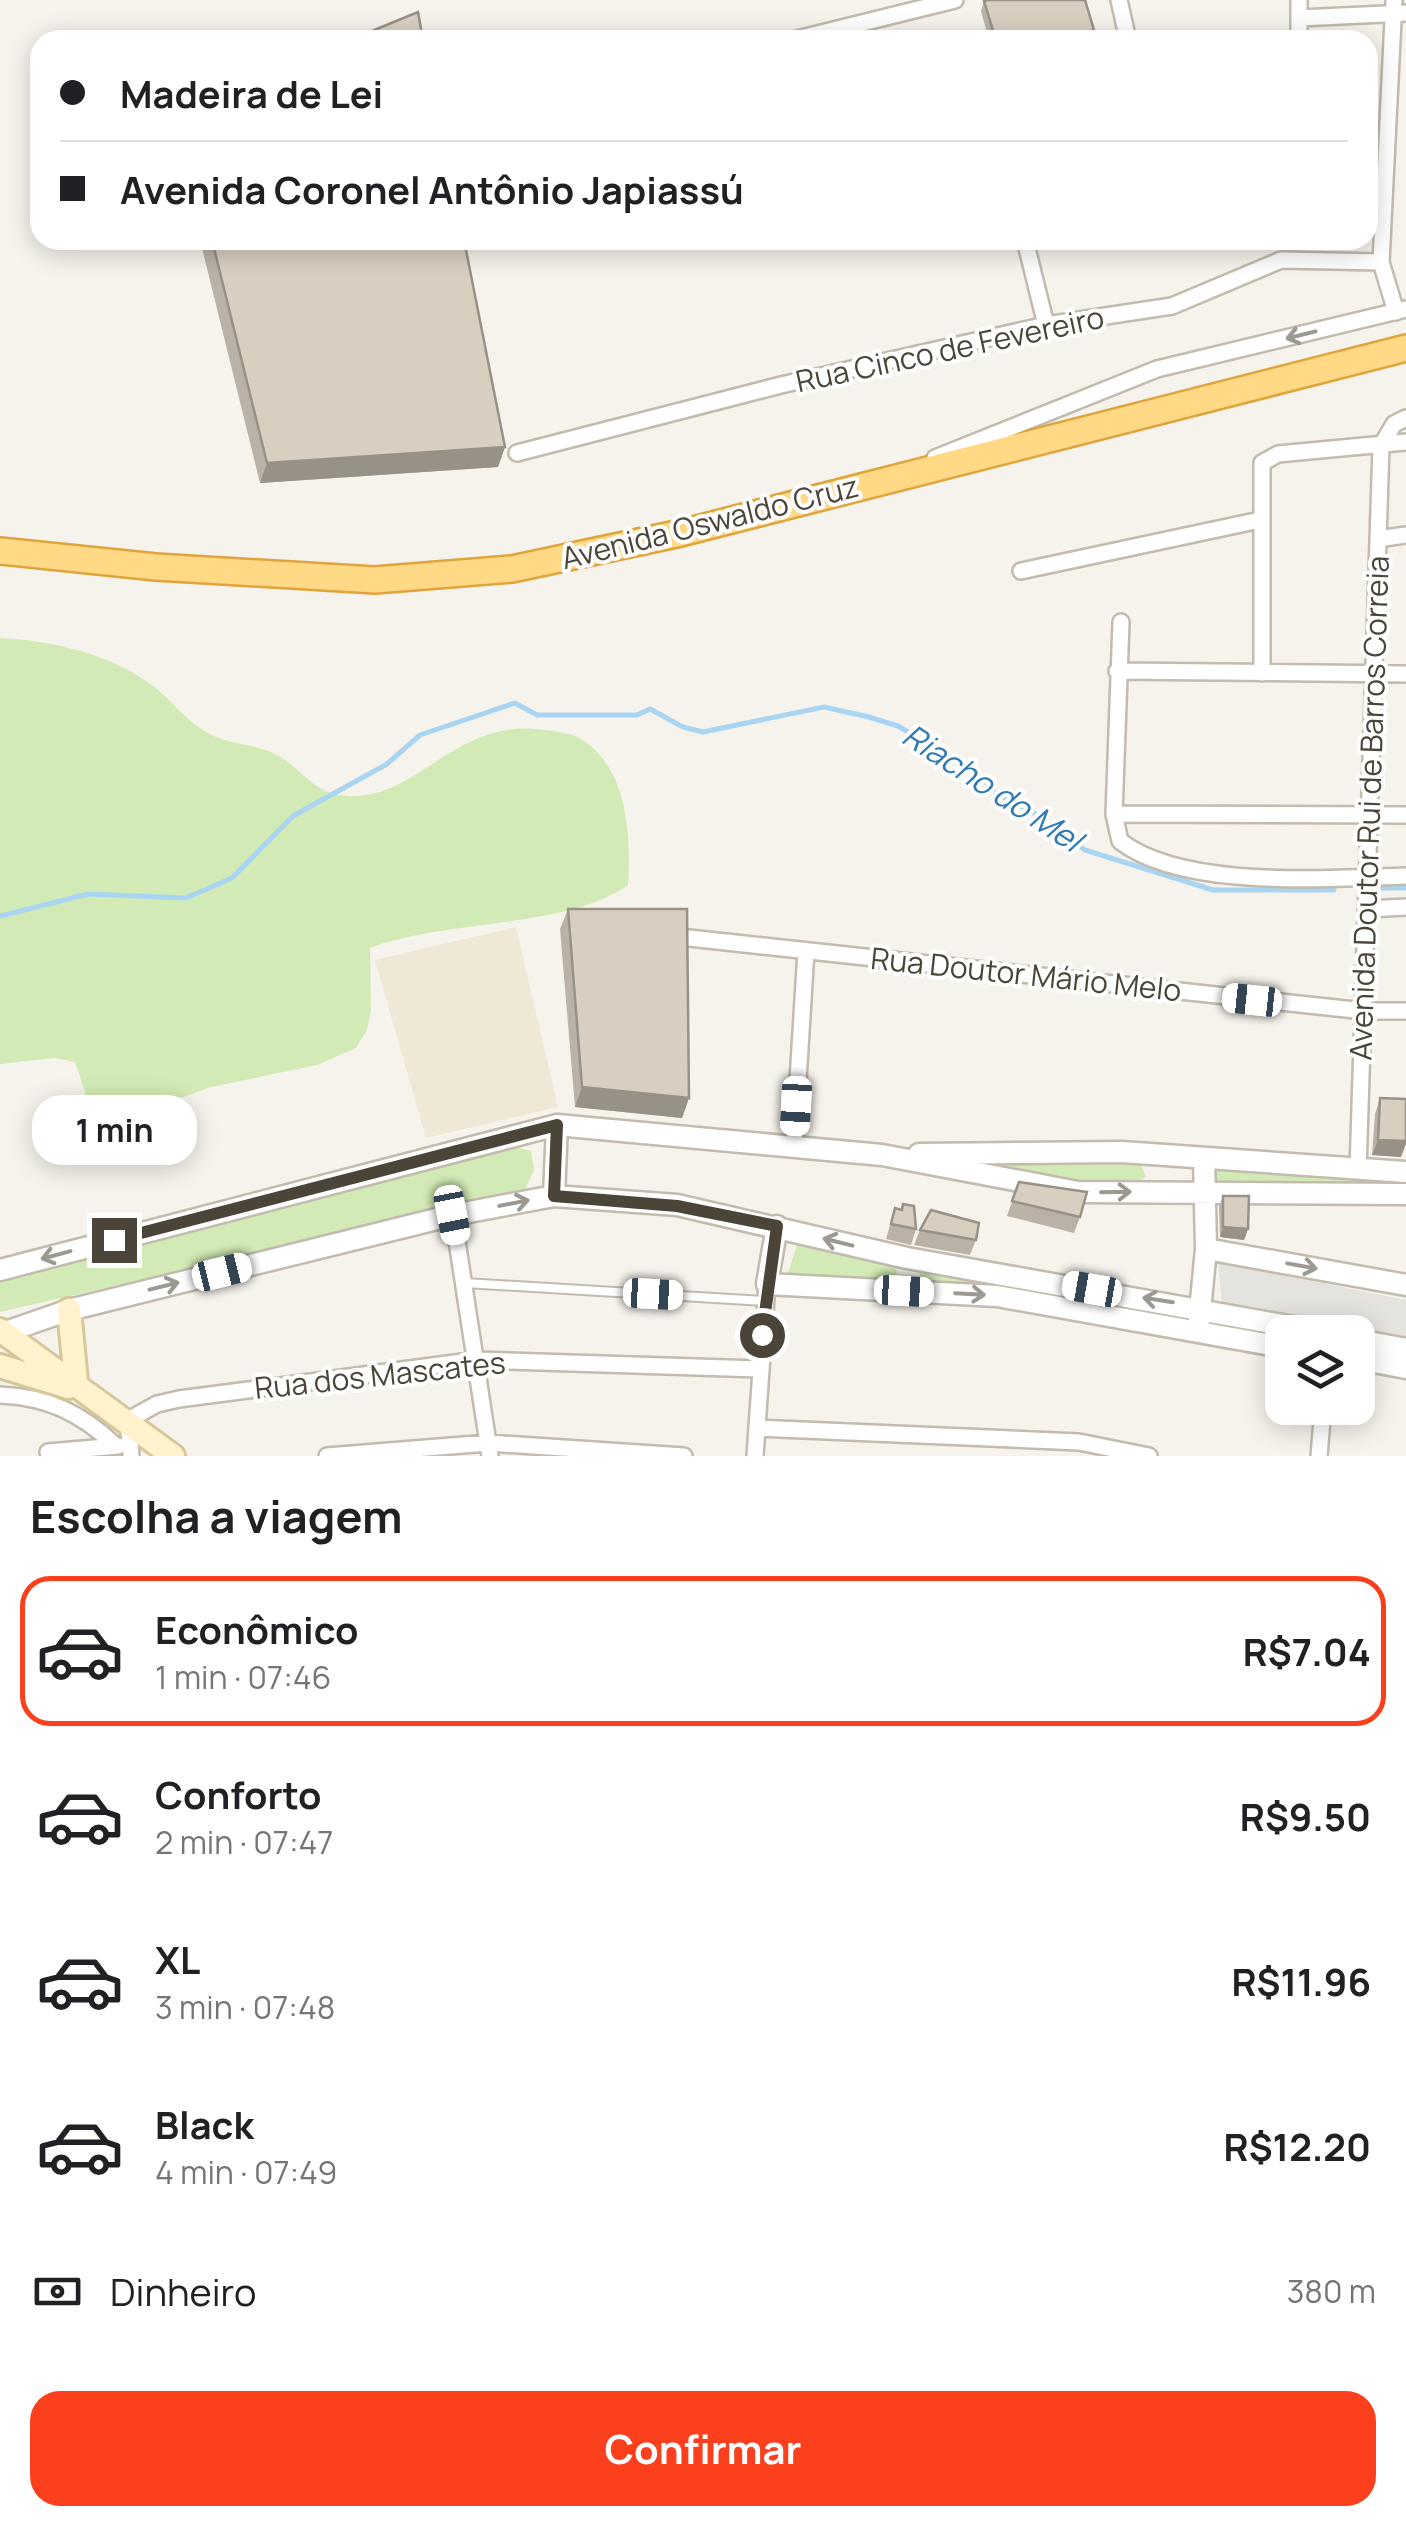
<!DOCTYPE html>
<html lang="pt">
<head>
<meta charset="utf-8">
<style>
	:root { --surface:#fff; --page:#f2f2f2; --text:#202124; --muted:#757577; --line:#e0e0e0; --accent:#fc3f1d }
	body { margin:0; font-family:Manrope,sans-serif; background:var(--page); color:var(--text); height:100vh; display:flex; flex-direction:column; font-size:38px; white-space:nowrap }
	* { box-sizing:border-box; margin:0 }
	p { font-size:32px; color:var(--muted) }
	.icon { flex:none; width:55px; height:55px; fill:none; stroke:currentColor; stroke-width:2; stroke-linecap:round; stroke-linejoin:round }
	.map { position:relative; height:1456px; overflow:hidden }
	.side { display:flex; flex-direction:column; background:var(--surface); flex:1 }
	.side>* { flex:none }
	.top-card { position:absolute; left:30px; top:30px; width:1348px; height:220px; border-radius:30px; box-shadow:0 5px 25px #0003; display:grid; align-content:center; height:220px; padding:0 30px; background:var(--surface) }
	.controls { position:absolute; left:1265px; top:1315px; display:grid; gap:20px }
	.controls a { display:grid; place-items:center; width:110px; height:110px; border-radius:20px; background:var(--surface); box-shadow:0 5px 25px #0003; font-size:50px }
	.end { position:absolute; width:45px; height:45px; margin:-22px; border:12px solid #4b4439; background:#fff; box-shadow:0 0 0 5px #fff }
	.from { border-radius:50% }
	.bubble { position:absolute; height:70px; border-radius:30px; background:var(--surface); box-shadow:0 5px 25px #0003; font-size:32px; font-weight:700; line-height:70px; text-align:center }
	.car { position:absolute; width:30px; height:60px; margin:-30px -15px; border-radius:12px; box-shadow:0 0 8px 2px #0007; background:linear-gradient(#fff 24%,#345 0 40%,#fff 0 76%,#345 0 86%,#fff 0) }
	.top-card b { display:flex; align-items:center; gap:35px; height:95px; font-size:38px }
	.top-card b+b { border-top:2px solid var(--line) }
	.top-card i { width:25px; height:25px; background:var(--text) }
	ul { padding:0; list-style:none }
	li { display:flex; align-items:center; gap:30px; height:150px; margin:0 20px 15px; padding:0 10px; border:5px solid transparent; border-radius:30px }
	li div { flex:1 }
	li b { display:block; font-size:38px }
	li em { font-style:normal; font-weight:700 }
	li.current { border-color:var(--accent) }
	li>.icon { width:90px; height:90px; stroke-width:1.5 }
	h2 { padding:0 30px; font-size:45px; line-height:120px }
	.pay { display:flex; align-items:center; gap:25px; height:110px; padding:0 30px; font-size:38px }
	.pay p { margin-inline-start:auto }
	.button { display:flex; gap:20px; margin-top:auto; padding:20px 30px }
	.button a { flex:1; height:115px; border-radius:30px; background:var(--accent); color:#fff; font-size:40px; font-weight:700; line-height:115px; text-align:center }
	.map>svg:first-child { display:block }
</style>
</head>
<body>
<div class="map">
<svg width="1406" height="1456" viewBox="0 0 1406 1456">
	<rect width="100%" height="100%" fill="#f6f3ec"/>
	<path fill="#efe8d6" d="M516 927 558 1107 426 1138 375 960Z"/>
	<path fill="#d2eab5" d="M0 638C54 641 113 654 157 689 175 704 185 720 208 733 231 746 257 743 279 756 298 767 312 789 335 794 414 811 450 715 546 730 558 732 573 733 583 740 628 770 631 836 628 885 566 929 446 919 370 948L371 1010 367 1030 356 1048 317 1065 211 1087 103 1126 95 1121 75 1062 54 1058 0 1064Z
		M515 1147 531 1151 534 1170 524 1192 0 1312V1278L5 1275 204 1228 281 1202Z
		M1012 1158H1137L1146 1176 1133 1188 1016 1176 1010 1168Z
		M1218 1171 1406 1175V1189L1217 1187 1212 1178Z
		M797 1245 896 1264 897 1281 797 1279 788 1273Z
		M921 1267 1090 1300 1088 1304 919 1288Z"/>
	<path fill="#e5e3e0" d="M1218 1262 1406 1300V1339L1222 1306Z"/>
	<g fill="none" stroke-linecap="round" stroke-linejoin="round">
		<path stroke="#a9d4f2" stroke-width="5" d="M1383 888H1406
			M0 916 88 894 186 898 232 878 293 816 387 764 420 735 515 703 537 715H637L650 709 683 727 703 732 824 707 869 717 898 726 978 774 997 794 1031 811 1085 850 1213 890H1334"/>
		<defs>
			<path id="service" d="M465 1283 765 1301"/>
			<path id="minor" d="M1119 0 1128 40
				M1299 0V40
				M1394 0 1381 262 1396 312
				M1299 18 1406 13
				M793 40 955 0
				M1025 240 1046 325
				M517 453 781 385 1046 325 1172 306 1281 260 1381 262
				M935 458 1157 369 1406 309
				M1378 539 1406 535
				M1021 571 1260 520
				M1121 622 1114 814 1120 841C1183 890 1328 878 1406 876
				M1117 671 1406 674
				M1262 673V463L1278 454 1406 442
				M1114 814 1406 815
				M1368 909 1406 907
				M689 938 1364 1011H1406
				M794 1145 806 951
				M1358 1170 1381 446 1394 424 1406 418
				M453 1215 490 1456
				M0 1395C48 1397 81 1413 116 1446
				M758 1428 1079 1442 1149 1456
				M48 1452 118 1446
				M131 1456 128 1420 157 1404 179 1399 478 1360 759 1369
				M327 1456 488 1443 684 1456
				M755 1456 767 1284
				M1319 1456 1323 1408"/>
			<path id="tertiary" d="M919 1154 1122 1152 1406 1172
				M554 1196 557 1125
				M777 1226 767 1284 997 1296 1282 1347
				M1206 1249 1406 1285
				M0 1270 557 1125 882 1155 1078 1192 1406 1194
				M1199 1321 1206 1249 1204 1158
				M0 1334 69 1310 453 1215 554 1196 677 1205 907 1258 1322 1332
				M1358 1340 1406 1349
				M1358 1359 1406 1368"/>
			<path id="secondary" d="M69 1310 76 1381
				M0 1330 173 1456
				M0 1366 68 1387"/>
			<path id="trunk" d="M0 551 156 567 375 580 512 569 681 533 1406 348"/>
		</defs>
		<use href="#service" stroke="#c2bbae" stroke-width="12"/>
		<use href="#minor" stroke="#c2bbae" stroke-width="20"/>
		<use href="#tertiary" stroke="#c2bbae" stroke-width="25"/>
		<use href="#secondary" stroke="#d6c79b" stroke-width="28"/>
		<use href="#trunk" stroke="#e0a43c" stroke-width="30"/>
		<use href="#service" stroke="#fff" stroke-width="8"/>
		<use href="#minor" stroke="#fff" stroke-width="15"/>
		<use href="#tertiary" stroke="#fff" stroke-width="20"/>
		<use href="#secondary" stroke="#fff3cd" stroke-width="22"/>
		<use href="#trunk" stroke="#ffd985" stroke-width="25"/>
	</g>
	<path fill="#bab2a6" d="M984 1 1090 40H989L981 11Z
		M200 240H464L505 447 498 467 260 483Z
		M568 909 689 1098 682 1118 575 1107 560 929Z
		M1380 1098 1401 1157 1372 1155 1375 1114Z
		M1019 1182 1080 1217 1074 1233 1007 1216Z
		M1223 1196 1248 1229 1244 1240 1220 1237 1219 1207Z
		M895 1208 916 1229 911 1245 886 1239Z
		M920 1230 976 1240 970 1255 914 1245Z"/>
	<path fill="#979187" d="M1094 30 1090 40H1055Z
		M505 447 498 467 260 483 267 463Z
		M582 1087 689 1098 682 1118 575 1107Z
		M1406 1134V1144L1401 1157 1372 1155 1378 1140Z
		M1223 1227 1248 1229 1244 1240 1220 1237Z"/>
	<path fill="#d8cfc1" stroke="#979187" stroke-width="2.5" d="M988 0H1085L1094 30 1055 40H996L984 1Z
		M418 12 423 40H350Z
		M212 240H464L505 447 267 463Z
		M568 909H687L689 1098 582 1087Z
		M1380 1098 1406 1099V1141L1378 1140Z
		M1019 1182 1087 1192 1080 1217 1012 1201Z
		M1223 1196H1249L1248 1229 1223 1227Z
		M903 1204 914 1206 916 1229 891 1224 895 1208 902 1210Z
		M931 1210 979 1223 976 1240 920 1230Z"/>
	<defs><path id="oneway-shaft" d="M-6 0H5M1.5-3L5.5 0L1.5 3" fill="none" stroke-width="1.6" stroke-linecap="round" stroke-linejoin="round" transform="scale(2.5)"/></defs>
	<g stroke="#9c9892">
		<use href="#oneway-shaft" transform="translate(1301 335) rotate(166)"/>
		<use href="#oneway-shaft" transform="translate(1116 1192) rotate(-1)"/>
		<use href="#oneway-shaft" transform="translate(514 1203) rotate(-11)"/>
		<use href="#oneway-shaft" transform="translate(838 1242) rotate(-166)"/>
		<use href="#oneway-shaft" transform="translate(56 1255) rotate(165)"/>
		<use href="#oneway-shaft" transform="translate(1302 1266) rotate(10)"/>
		<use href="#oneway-shaft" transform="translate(164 1286) rotate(-14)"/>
		<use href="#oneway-shaft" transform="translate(970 1294) rotate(3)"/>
		<use href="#oneway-shaft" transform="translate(1158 1300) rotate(-171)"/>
	</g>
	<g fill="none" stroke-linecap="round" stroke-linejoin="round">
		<path stroke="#4b4439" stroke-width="12" d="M114 1240 557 1125 554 1196 677 1206 777 1226 762 1335"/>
	</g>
	<g text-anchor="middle" stroke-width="8" stroke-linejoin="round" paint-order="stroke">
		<g font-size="30" fill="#4b4439" stroke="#fff">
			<text transform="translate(950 350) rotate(-12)" y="10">Rua Cinco de Fevereiro</text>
			<text transform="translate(710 523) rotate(-14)" y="10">Avenida Oswaldo Cruz</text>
			<text transform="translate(1370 808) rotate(-88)" y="10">Avenida Doutor Rui de Barros Correia</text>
			<text transform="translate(1026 975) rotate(6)" y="10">Rua Doutor Mário Melo</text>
			<text transform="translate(380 1376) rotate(-6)" y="10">Rua dos Mascates</text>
		</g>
		<g font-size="32" font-style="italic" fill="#2e7ab2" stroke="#fff">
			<text transform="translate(992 788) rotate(33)" y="11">Riacho do Mel</text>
		</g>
	</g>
</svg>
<div class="controls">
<a><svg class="icon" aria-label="layers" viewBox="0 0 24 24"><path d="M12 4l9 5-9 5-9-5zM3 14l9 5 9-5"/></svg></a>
</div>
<i class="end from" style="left:762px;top:1335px"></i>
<i class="end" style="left:114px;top:1240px"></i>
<div class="bubble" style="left:32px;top:1095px;width:165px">1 min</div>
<i class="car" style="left:1252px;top:1000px;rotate:276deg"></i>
<i class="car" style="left:796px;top:1106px;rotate:183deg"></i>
<i class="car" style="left:452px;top:1215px;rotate:169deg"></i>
<i class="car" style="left:222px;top:1272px;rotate:76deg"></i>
<i class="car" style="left:1092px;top:1289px;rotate:280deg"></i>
<i class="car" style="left:904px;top:1291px;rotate:93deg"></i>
<i class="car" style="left:653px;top:1294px;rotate:93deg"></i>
<div class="top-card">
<b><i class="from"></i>Madeira de Lei</b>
<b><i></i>Avenida Coronel Antônio Japiassú</b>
</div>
</div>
<section class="side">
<h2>Escolha a viagem</h2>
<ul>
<li class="current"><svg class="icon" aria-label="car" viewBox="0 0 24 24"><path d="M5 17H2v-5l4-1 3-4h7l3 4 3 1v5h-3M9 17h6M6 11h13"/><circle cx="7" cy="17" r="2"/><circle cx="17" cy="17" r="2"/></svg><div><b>Econômico</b><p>1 min · 07:46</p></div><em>R$7.04</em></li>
<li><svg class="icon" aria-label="car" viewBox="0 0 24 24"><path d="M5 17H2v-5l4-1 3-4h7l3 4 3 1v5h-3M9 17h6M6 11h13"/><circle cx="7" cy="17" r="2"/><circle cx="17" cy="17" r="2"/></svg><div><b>Conforto</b><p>2 min · 07:47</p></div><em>R$9.50</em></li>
<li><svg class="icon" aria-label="car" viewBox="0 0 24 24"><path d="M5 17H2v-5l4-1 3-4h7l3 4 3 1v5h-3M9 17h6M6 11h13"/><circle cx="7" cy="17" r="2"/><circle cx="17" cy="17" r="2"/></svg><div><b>XL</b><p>3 min · 07:48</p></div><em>R$11.96</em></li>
<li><svg class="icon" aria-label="car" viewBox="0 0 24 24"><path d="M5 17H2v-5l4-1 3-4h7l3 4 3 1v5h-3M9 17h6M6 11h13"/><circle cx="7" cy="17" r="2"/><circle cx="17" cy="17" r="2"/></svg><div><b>Black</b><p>4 min · 07:49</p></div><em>R$12.20</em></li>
</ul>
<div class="pay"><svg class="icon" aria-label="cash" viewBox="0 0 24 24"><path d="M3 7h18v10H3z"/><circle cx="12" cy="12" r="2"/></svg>Dinheiro<p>380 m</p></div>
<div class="button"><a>Confirmar</a></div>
</section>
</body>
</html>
